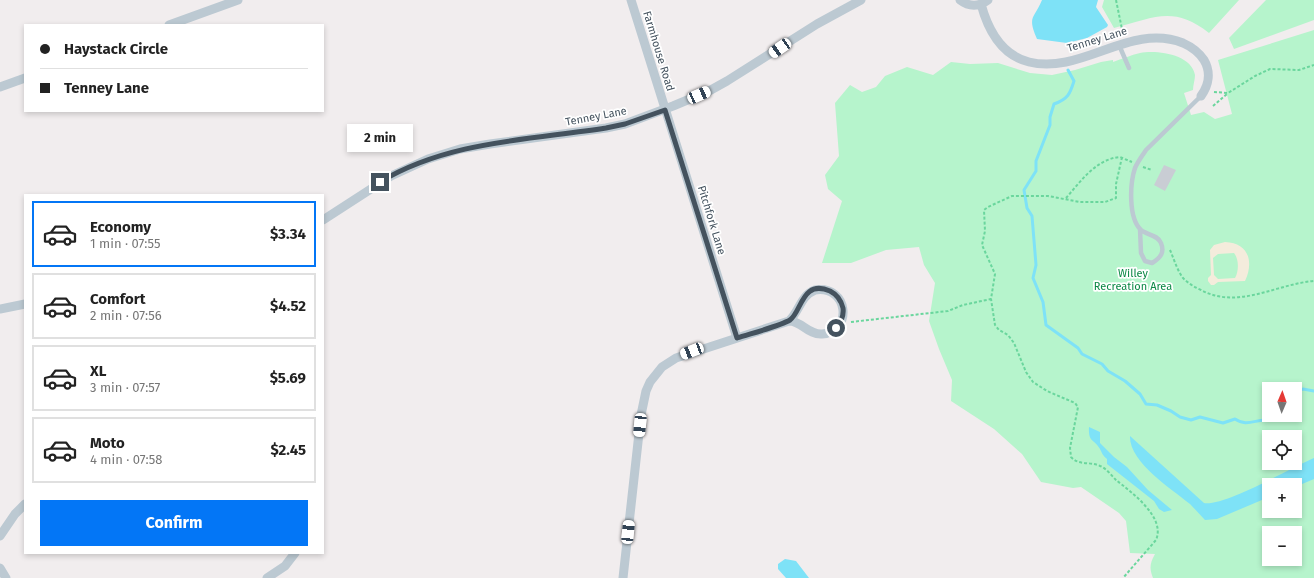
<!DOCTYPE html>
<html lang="en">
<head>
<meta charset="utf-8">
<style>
	:root { --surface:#fff; --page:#f6f6f6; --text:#222; --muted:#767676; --line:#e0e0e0; --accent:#0376f6 }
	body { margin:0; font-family:"Fira Sans",sans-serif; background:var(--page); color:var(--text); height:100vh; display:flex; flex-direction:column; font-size:15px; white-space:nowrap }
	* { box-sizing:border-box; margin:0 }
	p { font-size:13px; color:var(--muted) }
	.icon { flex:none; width:22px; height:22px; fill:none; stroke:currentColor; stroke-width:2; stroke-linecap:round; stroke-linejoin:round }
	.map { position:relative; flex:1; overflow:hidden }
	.panel { position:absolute; left:24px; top:194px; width:300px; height:360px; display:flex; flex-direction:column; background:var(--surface); border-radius:0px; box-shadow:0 2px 6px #0003 }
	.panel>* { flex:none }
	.top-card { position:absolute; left:24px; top:24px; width:300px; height:88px; border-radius:0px; box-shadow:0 2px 6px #0003; display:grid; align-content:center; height:88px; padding:0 16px; background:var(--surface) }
	.needle { width:26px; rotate:2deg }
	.controls { position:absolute; left:1262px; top:382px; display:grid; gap:8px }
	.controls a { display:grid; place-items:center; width:40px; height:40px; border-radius:0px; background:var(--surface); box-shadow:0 2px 6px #0003; font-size:20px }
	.end { position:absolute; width:18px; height:18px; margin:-9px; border:5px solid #44525e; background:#fff; box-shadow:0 0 0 2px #fff }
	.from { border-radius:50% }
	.bubble { position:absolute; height:28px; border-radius:0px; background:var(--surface); box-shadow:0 2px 6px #0003; font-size:13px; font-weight:700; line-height:28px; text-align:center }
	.car { position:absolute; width:12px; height:24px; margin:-12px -6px; border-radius:5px; box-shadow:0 0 3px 1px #0007; background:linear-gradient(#fff 24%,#345 0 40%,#fff 0 76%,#345 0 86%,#fff 0) }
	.top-card b { display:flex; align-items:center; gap:14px; height:38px; font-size:15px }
	.top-card b+b { border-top:1px solid var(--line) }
	.top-card i { width:10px; height:10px; background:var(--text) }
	ul { padding:7px 0 0; list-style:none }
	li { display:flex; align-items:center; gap:12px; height:66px; margin:0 8px 6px; padding:0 8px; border:2px solid var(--line); border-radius:0px }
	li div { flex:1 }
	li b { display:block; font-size:15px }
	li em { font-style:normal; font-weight:700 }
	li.current { border-color:var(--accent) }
	li>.icon { width:36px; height:36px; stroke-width:1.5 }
	.cta { display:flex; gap:8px; margin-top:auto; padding:8px 16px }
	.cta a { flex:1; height:46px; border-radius:0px; background:var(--accent); color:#fff; font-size:16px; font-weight:700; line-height:46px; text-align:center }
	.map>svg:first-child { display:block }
</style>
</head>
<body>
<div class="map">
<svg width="1314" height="578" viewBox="0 0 1314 578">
	<rect width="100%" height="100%" fill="#f1edee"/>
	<path fill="#b6f4cc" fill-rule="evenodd" d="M1104 0H1239L1209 33C1173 5 1154 18 1114 28L1102 7Z
		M1266 0H1314V20L1234 49 1229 38Z
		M1314 30V578H1153C1149 568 1150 563 1155 554L1130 553 1126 521 1119 513 1081 487 1073 488 1041 482 1022 454 994 429 951 401 952 380 939 349 929 321 935 283 924 265 919 247 886 250 851 263H822L842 201 828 189 825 175 839 156 835 103 850 85 862 92 876 87 885 76 907 67 933 75 951 62 970 64 998 63 1030 73 1052 75 1075 70 1101 62 1113 60V62C1122 59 1131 55 1140 53 1157 50 1191 54 1195 75 1195 80 1193 85 1193 90L1184 93 1191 115 1204 112 1215 119 1232 114 1218 60ZM1269 389H1295V415H1269ZM1269 437H1295V463H1269ZM1269 485H1295V511H1269ZM1269 533H1295V559H1269Z"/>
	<path fill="#f4ecdc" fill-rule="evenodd" d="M1225 242C1249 243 1254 262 1245 281L1218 282 1214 285H1211L1208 281V278L1211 275 1210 250 1214 245ZM1234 253C1239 259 1239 271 1235 278L1218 279 1214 275 1213 258 1218 254Z"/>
	<path fill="#7ee2f7" d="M1042 0H1098L1096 7 1108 25 1107 27 1087 38 1067 43 1037 39C1027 16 1034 19 1042 0Z
		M1089 427 1100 432V443L1114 457 1127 467 1148 490 1172 510 1164 512 1159 509 1154 501 1107 464V459C1103 456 1102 453 1100 449 1095 439 1088 443 1089 427Z
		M1130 436 1204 503C1226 506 1290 468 1314 458V479L1295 487V485H1269V497L1217 519 1205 520C1200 515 1195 509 1190 504 1172 489 1129 462 1130 436Z
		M785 559 796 561 809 578H786L778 569V564Z"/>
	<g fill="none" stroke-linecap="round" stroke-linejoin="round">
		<path stroke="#7ee2f7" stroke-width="3" d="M1068 70 1074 81C1070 94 1068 99 1054 104L1050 117V125L1036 161V171L1024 190 1027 208 1032 216 1036 265 1033 278 1043 302 1046 325 1078 348 1082 354 1102 364 1108 371 1125 381 1140 394 1146 404 1157 405 1171 411 1180 417 1191 420 1200 417 1223 423 1235 419C1245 426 1253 421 1264 420 1269 419 1275 420 1281 420L1279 415
			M1295 393 1303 389 1314 391"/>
	</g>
	<path fill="#c9cdd4" d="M1164 165 1176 170 1165 191 1154 185Z"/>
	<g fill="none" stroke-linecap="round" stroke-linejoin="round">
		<path stroke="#6ad69d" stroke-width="2" stroke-dasharray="3 2" stroke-linecap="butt" d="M1116 0 1123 34
			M1214 92 1228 93 1255 76 1270 69 1299 70 1314 65
			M1213 106 1227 94
			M1122 157 1116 184V198L1105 202H1080L1048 196H1012L988 207 984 210 985 231 982 245 995 274 991 299 995 325 999 330 1008 335 1014 343 1026 372 1033 382 1047 391 1075 403 1078 407 1070 448 1071 457C1079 466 1090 461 1100 466 1106 468 1111 475 1116 480 1131 492 1166 517 1156 540L1123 578
			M1143 167 1152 170
			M1066 198C1081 181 1096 159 1120 157L1132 162
			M1170 250C1174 259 1177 270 1183 278 1188 283 1194 287 1201 290 1238 310 1276 284 1314 281
			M851 322 948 311 963 305 991 299"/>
		<path stroke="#bcc9d2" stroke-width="4.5" d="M1119 45 1129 68
			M1140 229 1141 253 1145 261 1152 263C1160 258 1165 253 1161 243 1158 235 1147 235 1141 230 1128 218 1130 183 1135 168 1138 161 1142 156 1146 150L1201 96"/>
		<path stroke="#bcc9d2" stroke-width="9" d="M631 0 737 338
			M960 0C969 7 979 7 988 0
			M981 4C988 30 1001 55 1029 62 1082 75 1130 22 1183 43 1192 47 1198 51 1204 60 1211 72 1209 85 1201 96
			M169 25 238 0
			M0 87 25 78
			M323 220 391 176 428 159 460 149 490 144 606 128 625 124 673 106 709 91 727 81 817 24 861 0
			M815 290C849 285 853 332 822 334 808 335 802 321 789 321 800 311 800 296 815 290Z
			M0 309 25 304
			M0 536 15 514 25 504
			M0 568 6 578
			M267 578 285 566 295 553
			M623 578 641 415 646 391 650 382 662 367 676 358 789 321"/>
	</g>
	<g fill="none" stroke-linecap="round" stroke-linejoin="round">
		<path stroke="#44525e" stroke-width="5" d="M380 182C448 141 529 140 606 128L625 124 665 110 737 338C749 334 780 326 790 320 802 311 802 279 830 291 836 294 841 300 843 308 844 315 841 322 836 328"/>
	</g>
	<g text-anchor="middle" stroke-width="3.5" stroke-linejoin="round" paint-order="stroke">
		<g font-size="11" fill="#44525e" stroke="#fff">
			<text transform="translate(1097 39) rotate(-17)" y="4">Tenney Lane</text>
			<text transform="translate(659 51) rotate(73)" y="4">Farmhouse Road</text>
			<text transform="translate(596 116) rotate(-11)" y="4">Tenney Lane</text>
			<text transform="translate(712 220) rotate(73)" y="4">Pitchfork Lane</text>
		</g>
		<g font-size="11" fill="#0b8845" stroke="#fff">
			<text x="1133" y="277">Willey<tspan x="1133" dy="13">Recreation Area</tspan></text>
		</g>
	</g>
</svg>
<div class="controls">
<a><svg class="needle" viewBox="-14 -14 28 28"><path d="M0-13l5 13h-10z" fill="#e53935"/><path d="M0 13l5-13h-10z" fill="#767676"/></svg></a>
<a><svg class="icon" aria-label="locate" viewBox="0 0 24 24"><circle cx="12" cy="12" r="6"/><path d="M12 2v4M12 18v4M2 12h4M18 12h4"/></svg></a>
<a>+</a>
<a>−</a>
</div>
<i class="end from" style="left:836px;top:328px"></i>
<i class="end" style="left:380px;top:182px"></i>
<div class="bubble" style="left:347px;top:124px;width:66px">2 min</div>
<i class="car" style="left:780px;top:48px;rotate:236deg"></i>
<i class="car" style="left:699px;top:95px;rotate:66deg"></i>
<i class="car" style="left:692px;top:351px;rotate:249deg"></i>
<i class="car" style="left:640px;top:425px;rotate:186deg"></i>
<i class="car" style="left:628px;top:532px;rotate:6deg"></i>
<div class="top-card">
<b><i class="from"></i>Haystack Circle</b>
<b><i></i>Tenney Lane</b>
</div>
<section class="panel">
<ul>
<li class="current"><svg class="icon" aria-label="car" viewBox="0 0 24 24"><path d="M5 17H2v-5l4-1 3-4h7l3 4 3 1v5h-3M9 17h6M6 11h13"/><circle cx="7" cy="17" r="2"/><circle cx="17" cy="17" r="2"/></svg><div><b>Economy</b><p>1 min · 07:55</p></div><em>$3.34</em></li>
<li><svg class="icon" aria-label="car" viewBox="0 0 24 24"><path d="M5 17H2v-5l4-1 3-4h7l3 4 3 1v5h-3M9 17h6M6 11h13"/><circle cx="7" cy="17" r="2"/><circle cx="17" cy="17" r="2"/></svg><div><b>Comfort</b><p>2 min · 07:56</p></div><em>$4.52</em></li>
<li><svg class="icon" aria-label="car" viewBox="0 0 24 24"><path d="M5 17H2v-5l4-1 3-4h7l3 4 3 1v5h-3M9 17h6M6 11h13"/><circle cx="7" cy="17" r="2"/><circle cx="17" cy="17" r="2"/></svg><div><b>XL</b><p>3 min · 07:57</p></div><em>$5.69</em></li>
<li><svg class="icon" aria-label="car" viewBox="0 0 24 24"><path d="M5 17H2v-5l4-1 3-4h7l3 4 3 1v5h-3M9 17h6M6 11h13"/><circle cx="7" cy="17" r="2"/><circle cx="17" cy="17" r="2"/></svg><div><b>Moto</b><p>4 min · 07:58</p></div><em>$2.45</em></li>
</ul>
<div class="cta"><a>Confirm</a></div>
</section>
</div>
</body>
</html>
